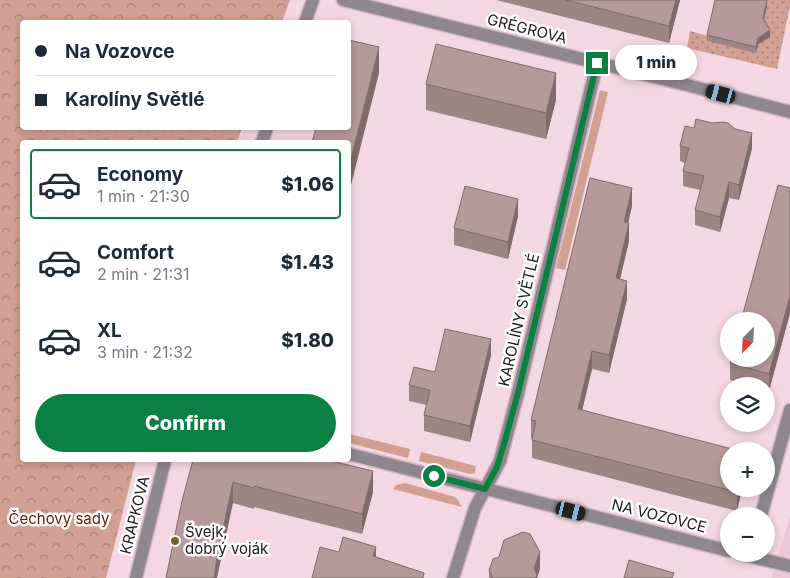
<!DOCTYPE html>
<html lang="en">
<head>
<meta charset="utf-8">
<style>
	:root { --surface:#fff; --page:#f6f6f7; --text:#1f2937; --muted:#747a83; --line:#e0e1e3; --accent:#0b8043 }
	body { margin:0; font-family:Inter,sans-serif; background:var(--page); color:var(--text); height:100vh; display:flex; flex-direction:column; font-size:19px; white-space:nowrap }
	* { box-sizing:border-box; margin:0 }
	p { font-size:16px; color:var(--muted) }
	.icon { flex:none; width:28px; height:28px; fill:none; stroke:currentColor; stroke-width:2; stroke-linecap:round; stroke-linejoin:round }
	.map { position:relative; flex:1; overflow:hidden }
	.details { position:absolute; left:20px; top:140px; width:331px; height:322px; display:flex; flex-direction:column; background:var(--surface); border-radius:5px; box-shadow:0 2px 8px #0003 }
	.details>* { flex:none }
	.guide { position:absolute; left:20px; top:20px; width:331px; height:110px; border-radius:5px; box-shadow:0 2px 8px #0003; display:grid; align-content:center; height:110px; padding:0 15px; background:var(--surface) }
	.needle { width:32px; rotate:204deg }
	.controls { position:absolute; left:720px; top:312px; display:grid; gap:10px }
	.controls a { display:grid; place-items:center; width:55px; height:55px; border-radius:50%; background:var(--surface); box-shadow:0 2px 8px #0003; font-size:25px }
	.end { position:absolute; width:22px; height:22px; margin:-11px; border:6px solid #0b8043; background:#fff; box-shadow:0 0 0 2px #fff }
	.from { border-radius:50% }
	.bubble { position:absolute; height:35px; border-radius:18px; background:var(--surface); box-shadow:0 2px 8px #0003; font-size:16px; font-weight:800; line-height:35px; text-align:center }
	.car { position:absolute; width:15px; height:30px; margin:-15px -8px; border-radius:6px; box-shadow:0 0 4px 1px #0007; background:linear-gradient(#222 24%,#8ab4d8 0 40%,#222 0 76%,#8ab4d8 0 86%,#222 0) }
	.guide b { display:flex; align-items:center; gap:18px; height:48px; font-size:19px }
	.guide b+b { border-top:1px solid var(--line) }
	.guide i { width:12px; height:12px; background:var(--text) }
	ul { padding:9px 0 0; list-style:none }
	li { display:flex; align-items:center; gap:15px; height:70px; margin:0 10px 8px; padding:0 5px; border:2px solid transparent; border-radius:5px }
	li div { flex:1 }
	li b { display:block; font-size:19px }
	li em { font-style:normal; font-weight:800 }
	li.on { border-color:var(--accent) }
	li>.icon { width:45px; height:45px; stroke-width:1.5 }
	.cta { display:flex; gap:10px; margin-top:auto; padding:10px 15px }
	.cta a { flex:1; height:58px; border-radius:30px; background:var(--accent); color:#fff; font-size:20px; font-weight:800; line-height:58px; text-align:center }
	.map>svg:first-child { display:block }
</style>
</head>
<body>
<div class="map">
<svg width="790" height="578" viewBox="0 0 790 578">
	<defs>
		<pattern id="park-crowns" width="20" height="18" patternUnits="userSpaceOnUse" patternTransform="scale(1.25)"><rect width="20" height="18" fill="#d29f93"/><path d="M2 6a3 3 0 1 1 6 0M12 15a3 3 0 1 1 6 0" fill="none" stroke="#aa8177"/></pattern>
		<pattern id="garden-dots" width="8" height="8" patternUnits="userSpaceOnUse" patternTransform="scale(1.25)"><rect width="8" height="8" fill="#d29f93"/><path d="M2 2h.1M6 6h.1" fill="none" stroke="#aa8177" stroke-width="1.8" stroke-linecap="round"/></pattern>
	</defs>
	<rect width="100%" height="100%" fill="#f3d7e2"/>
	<path fill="#ecc8d6" d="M790 516V578H772L776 563Z"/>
	<path fill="#d29f93" d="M600 90 608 92 565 270 556 268Z
		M349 434 410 449 408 458 349 443Z
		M421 452 476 466 475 473 470 474 419 461Z
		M405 483 455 497 458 500 462 507 393 489 396 485Z"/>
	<path fill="url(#park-crowns)" d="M0 0H290L282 22H22V128H242L237 142H22V460H136L106 578H0Z"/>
	<path fill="url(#garden-dots)" d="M743 0H790V6L777 69 687 48 690 31 708 36Z"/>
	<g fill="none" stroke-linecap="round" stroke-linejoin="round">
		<defs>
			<path id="street" d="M343 0 687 85 790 112
				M305 22 313 0
				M262 142 267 128
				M349 454 729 551
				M761 516 790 410
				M740 554 790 566
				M136 578 165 460
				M453 578 475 508 500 461 518 393 597 63"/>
		</defs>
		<use href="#street" stroke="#cdb4be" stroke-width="15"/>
		<use href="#street" stroke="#90878e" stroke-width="12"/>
	</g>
	<path fill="#9d8485" d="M496 0H680L669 43Z
		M767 5 764 20 770 37 758 44 756 53 707 41V35Z
		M426 84 556 100 546 139 426 110Z
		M680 146 752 148 739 200 729 198 720 232 695 225V210L700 190 683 186V171L685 163 680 161Z
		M790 188V313L769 391 766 390V386H752L730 380V363Z
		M632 206 628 223 629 241 620 279 627 299 609 373 592 369 582 410 742 489 737 511 532 458V438H531V420Z
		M518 216 508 259 454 245V228Z
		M491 355 470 442 424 431V415L427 405 409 401V385L435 372Z
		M193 460 373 492 362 534 254 507V509L233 503Z
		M540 569 537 578H489V570Z"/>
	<path fill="#7f6b6c" d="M676 0H680L669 43V26Z
		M767 0V5L763 25V18Z
		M770 30V37L758 44 756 53V47L758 38Z
		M379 47V73L349 193V167Z
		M556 73V100L546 139V113Z
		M752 133V148L739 200V185Z
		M729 182V198L720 232V217Z
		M632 188V206L624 240V222Z
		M518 199V216L508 259V242Z
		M629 223V241L616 296V278Z
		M627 281V299L609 373V355Z
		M790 296V313L769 391V374Z
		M491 339V355L470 442V426Z
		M592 351V369L578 428V409Z
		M373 471V492L362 534V514Z
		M233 482V503L217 578H214L217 557Z
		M738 489H742L737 511V492Z
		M376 547V562L373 556Z
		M540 552V569L537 578H534V568Z"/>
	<path fill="#b6999b" stroke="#7f6b6c" d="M566 0H676L669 26Z
		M715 0H767L763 18 770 30 758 38 756 47 707 35Z
		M349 40 379 47 349 167V142H312L316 128H349Z
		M436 44 556 73 546 113 426 84Z
		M696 119 712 123 723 122 728 123 735 129 752 133 739 185 729 182 720 217 695 210 704 176 683 171 689 148 680 146 685 126 694 128Z
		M590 178 632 188 624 222 629 223 616 278 627 281 609 355 592 351 578 409 740 451H729V489H738L737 492 532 440 536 421 531 420Z
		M778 185 790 188V296L769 374 730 363 731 359H766V321H741Z
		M465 186 518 199 508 242 454 228Z
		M445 329 491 339 470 426 424 415 430 390 409 385 414 367 435 372Z
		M193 460H327L373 471 362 514 254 486V488L233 482 217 557 214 578H166L182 501Z
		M523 532 530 534 540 552 534 568 537 575 536 578H492V576L489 570 493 559 499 557 504 540Z
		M343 537 376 547 373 556 424 573 423 578H312L320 547 339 552Z
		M629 560 674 573 672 578H624Z"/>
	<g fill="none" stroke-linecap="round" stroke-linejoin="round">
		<path stroke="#0b8043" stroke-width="6" d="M434 476 485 489 497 467 504 444 518 393 597 63"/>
	</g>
	<circle fill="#726431" stroke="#fff" stroke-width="2" cx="175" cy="541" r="5"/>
	<g text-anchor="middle" stroke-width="5" stroke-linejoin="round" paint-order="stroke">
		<g font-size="15" fill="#21171b" stroke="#fff">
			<text transform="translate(527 29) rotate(14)" y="5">GRÉGROVA</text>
			<text transform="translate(519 320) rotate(-77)" y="5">KAROLÍNY SVĚTLÉ</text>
			<text transform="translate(135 515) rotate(-76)" y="5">KRAPKOVA</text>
			<text transform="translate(659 516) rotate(14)" y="5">NA VOZOVCE</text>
		</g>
		<g font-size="15" fill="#701705" stroke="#fff">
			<text x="59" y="524">Čechovy sady</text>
		</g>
		<g font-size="15" fill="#21171b" stroke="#fff" text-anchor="start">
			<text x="185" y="537">Švejk,<tspan x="185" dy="17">dobrý voják</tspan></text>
		</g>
	</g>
</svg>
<div class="controls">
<a><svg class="needle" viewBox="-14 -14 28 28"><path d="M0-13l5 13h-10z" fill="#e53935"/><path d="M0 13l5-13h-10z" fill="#747a83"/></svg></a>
<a><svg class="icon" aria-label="layers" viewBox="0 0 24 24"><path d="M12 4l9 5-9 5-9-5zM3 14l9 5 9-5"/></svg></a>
<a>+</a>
<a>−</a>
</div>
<i class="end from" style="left:434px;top:476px"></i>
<i class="end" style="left:597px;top:63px"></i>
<div class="bubble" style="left:615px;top:45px;width:82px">1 min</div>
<i class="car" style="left:721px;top:94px;rotate:285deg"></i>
<i class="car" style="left:571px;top:511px;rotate:104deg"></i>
<div class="guide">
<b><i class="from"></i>Na Vozovce</b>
<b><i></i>Karolíny Světlé</b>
</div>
<section class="details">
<ul>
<li class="on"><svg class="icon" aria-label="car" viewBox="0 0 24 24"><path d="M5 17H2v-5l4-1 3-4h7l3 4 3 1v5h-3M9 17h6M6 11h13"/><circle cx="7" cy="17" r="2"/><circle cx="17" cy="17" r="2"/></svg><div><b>Economy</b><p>1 min · 21:30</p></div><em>$1.06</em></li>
<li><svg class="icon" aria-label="car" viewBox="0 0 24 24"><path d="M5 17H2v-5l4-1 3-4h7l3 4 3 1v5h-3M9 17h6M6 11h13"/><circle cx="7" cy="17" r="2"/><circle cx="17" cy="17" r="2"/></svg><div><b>Comfort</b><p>2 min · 21:31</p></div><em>$1.43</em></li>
<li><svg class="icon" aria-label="car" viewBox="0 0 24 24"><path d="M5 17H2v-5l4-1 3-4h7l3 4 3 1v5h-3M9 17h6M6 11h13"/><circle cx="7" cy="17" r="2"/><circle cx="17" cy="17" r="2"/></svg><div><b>XL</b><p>3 min · 21:32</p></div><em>$1.80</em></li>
</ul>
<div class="cta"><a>Confirm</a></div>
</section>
</div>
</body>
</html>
